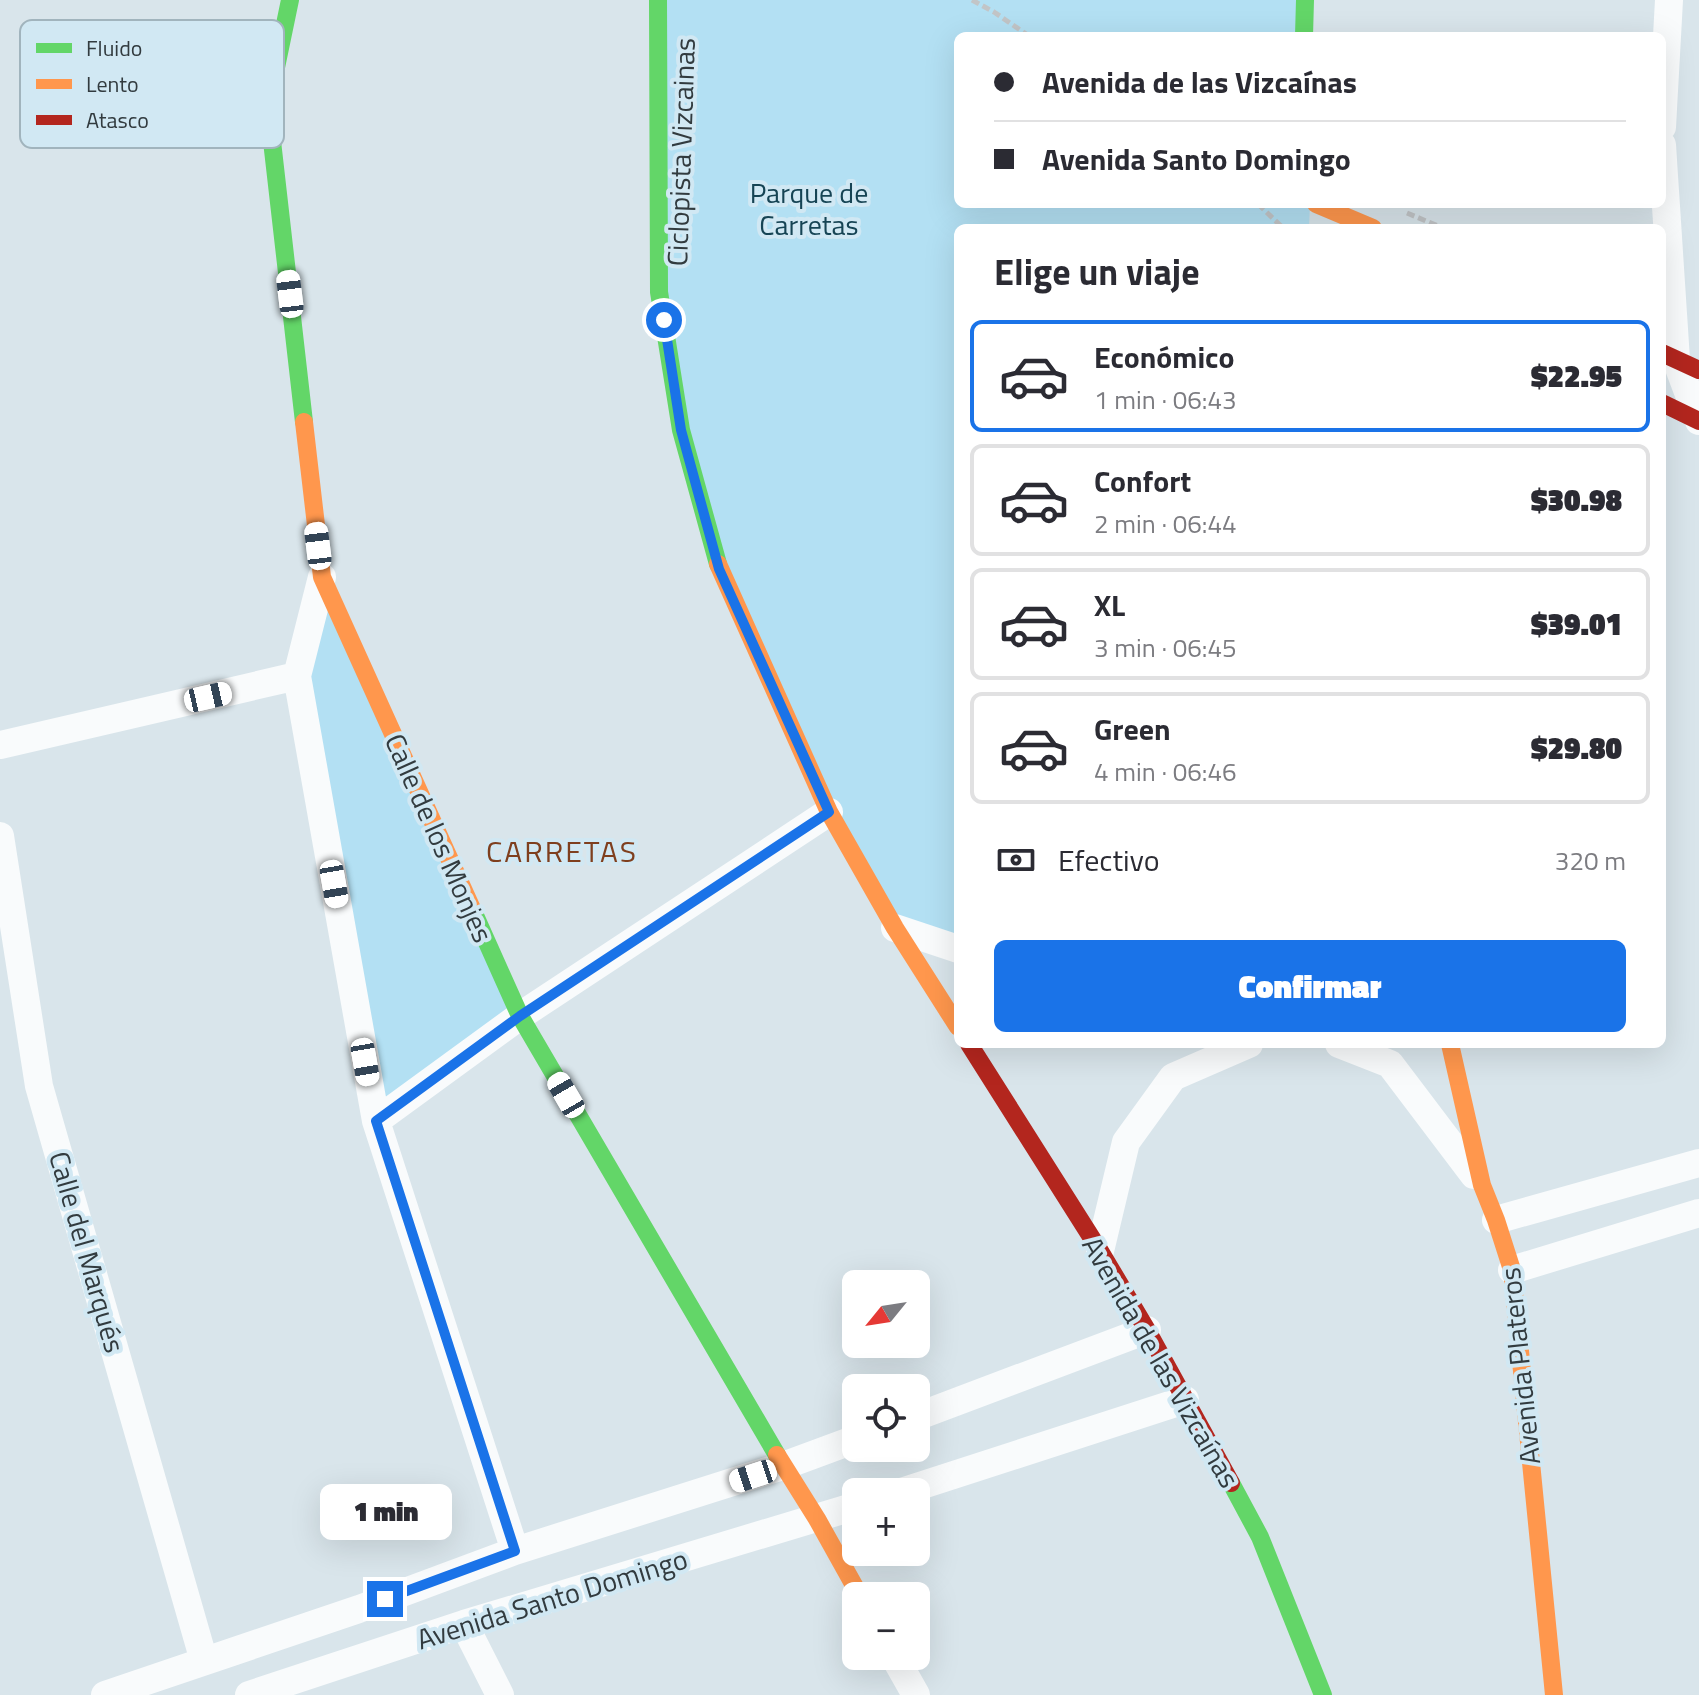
<!DOCTYPE html>
<html lang="es">
<head>
<meta charset="utf-8">
<style>
	:root { --surface:#fff; --page:#f2f2f3; --text:#2b2b33; --muted:#7c7c81; --line:#e1e1e2; --accent:#1a73e8 }
	body { margin:0; font-family:"Titillium Web",sans-serif; background:var(--page); color:var(--text); height:100vh; display:flex; flex-direction:column; font-size:30px; white-space:nowrap }
	* { box-sizing:border-box; margin:0 }
	p { font-size:26px; color:var(--muted) }
	.icon { flex:none; width:44px; height:44px; fill:none; stroke:currentColor; stroke-width:2; stroke-linecap:round; stroke-linejoin:round }
	.map { position:relative; flex:1; overflow:hidden }
	.drawer { position:absolute; left:954px; top:224px; width:712px; height:824px; display:flex; flex-direction:column; background:var(--surface); border-radius:12px; box-shadow:0 8px 32px #0002 }
	.drawer>* { flex:none }
	.guide { position:absolute; left:954px; top:32px; width:712px; height:176px; border-radius:12px; box-shadow:0 8px 32px #0002; display:grid; align-content:center; height:176px; padding:0 40px; background:var(--surface) }
	.needle { width:52px; rotate:240deg }
	.fabs { position:absolute; left:842px; top:1270px; display:grid; gap:16px }
	.fabs a { display:grid; place-items:center; width:88px; height:88px; border-radius:12px; background:var(--surface); box-shadow:0 8px 32px #0002; font-size:40px }
	.end { position:absolute; width:36px; height:36px; margin:-18px; border:10px solid #1a73e8; background:#fff; box-shadow:0 0 0 4px #fff }
	.from { border-radius:50% }
	.bubble { position:absolute; height:56px; border-radius:12px; background:var(--surface); box-shadow:0 8px 32px #0002; font-size:26px; font-weight:800; line-height:56px; text-align:center }
	.car { position:absolute; width:24px; height:48px; margin:-24px -12px; border-radius:10px; box-shadow:0 0 6px 2px #0007; background:linear-gradient(#fff 24%,#345 0 40%,#fff 0 76%,#345 0 86%,#fff 0) }
	.guide b { display:flex; align-items:center; gap:28px; height:76px; font-size:30px }
	.guide b+b { border-top:2px solid var(--line) }
	.guide i { width:20px; height:20px; background:var(--text) }
	ul { padding:0; list-style:none }
	li { display:flex; align-items:center; gap:24px; height:112px; margin:0 16px 12px; padding:0 24px; border:4px solid var(--line); border-radius:12px }
	li div { flex:1 }
	li b { display:block; font-size:30px }
	li em { font-style:normal; font-weight:800 }
	li.active { border-color:var(--accent) }
	li>.icon { width:72px; height:72px; stroke-width:1.5 }
	h2 { padding:0 40px; font-size:36px; line-height:96px }
	.pay { display:flex; align-items:center; gap:20px; height:88px; padding:0 40px; font-size:30px }
	.pay p { margin-inline-start:auto }
	.action { display:flex; gap:16px; margin-top:auto; padding:16px 40px }
	.action a { flex:1; height:92px; border-radius:12px; background:var(--accent); color:#fff; font-size:32px; font-weight:800; line-height:92px; text-align:center }
	.map>svg:first-child { display:block }
</style>
</head>
<body>
<div class="map">
<svg width="1699" height="1695" viewBox="0 0 1699 1695">
	<rect width="100%" height="100%" fill="#d9e5eb"/>
	<path fill="#b3e0f3" d="M658 0H1304V36H958V204H1310L1309 228H958V949L895 928 719 569 659 292Z
		M322 577 520 1016 376 1121 297 676Z"/>
	<g fill="none" stroke-linecap="round" stroke-linejoin="round">
		<path stroke="#c2c5c7" stroke-width="5" stroke-dasharray="8 4" stroke-linecap="butt" d="M972 0 994 12 1029 36
			M1258 204 1283 228
			M1407 213 1443 228"/>
		<path stroke="#f9fbfc" stroke-width="28" d="M1662 127 1669 0
			M1662 145 1676 360 1699 421
			M322 577 297 676 376 1121 515 1551
			M0 745 297 676
			M0 836 39 1086 204 1661
			M895 928 958 949
			M1339 1044 1390 1064 1474 1175
			M376 1121 520 1016 829 812
			M1496 1220 1699 1163
			M1100 1251 1126 1142 1173 1077 1249 1044
			M1512 1270 1699 1213
			M916 1417 1147 1330
			M901 1492 1185 1400
			M464 1624 500 1695
			M894 1656 916 1695
			M105 1695 359 1609 515 1551 783 1466 856 1439
			M249 1695 464 1624 856 1506"/>
		<path stroke="#63d668" stroke-width="18" d="M290 0 268 106 304 422
			M658 0 659 292 681 430 718 564
			M1304 36 1305 0
			M473 911 520 1016 777 1455
			M1231 1483 1260 1537 1323 1695"/>
		<path stroke="#ff974d" stroke-width="18" d="M1316 204 1373 228
			M304 422 322 577 473 911
			M718 564 829 812 895 928 958 1027
			M1450 1044 1482 1185 1496 1220 1512 1270 1554 1695
			M777 1455 817 1519 860 1596"/>
		<path stroke="#b3261e" stroke-width="18" d="M1662 353 1699 370
			M1662 403 1699 421
			M969 1044 1100 1251 1147 1330 1231 1483"/>
	</g>
	<g fill="none" stroke-linecap="round" stroke-linejoin="round">
		<path stroke="#1a73e8" stroke-width="10" d="M385 1599 515 1551 376 1121 520 1016 829 812 719 569 681 430 664 320"/>
	</g>
	<g text-anchor="middle" stroke-width="8" stroke-linejoin="round" paint-order="stroke">
		<g font-size="28" fill="#323b3f" stroke="#d1e8f3">
			<text transform="translate(681 152) rotate(-88)" y="10">Ciclopista Vizcainas</text>
			<text transform="translate(439 838) rotate(66)" y="10">Calle de los Monjes</text>
			<text transform="translate(87 1252) rotate(74)" y="10">Calle del Marqués</text>
			<text transform="translate(1161 1362) rotate(60)" y="10">Avenida de las Vizcaínas</text>
			<text transform="translate(1520 1366) rotate(-96)" y="10">Avenida Plateros</text>
			<text transform="translate(552 1599) rotate(-17)" y="10">Avenida Santo Domingo</text>
		</g>
		<g font-size="28" fill="#164454" stroke="#d1e8f3">
			<text x="809" y="203">Parque de<tspan x="809" dy="32">Carretas</tspan></text>
		</g>
		<g font-size="30" letter-spacing="2" fill="#7f3f1e" stroke="#d1e8f3">
			<text x="562" y="862">CARRETAS</text>
		</g>
	</g>
	<rect x="20" y="20" width="264" height="128" rx="12" fill="#d1e8f3" stroke="#a1b4bd" stroke-width="2"/>
	<rect x="36" y="43" width="36" height="10" fill="#63d668"/>
	<rect x="36" y="79" width="36" height="10" fill="#ff974d"/>
	<rect x="36" y="115" width="36" height="10" fill="#b3261e"/>
	<g font-size="22" fill="#323b3f">
		<text x="86" y="56">Fluido</text>
		<text x="86" y="92">Lento</text>
		<text x="86" y="128">Atasco</text>
	</g>
</svg>
<div class="fabs">
<a><svg class="needle" viewBox="-14 -14 28 28"><path d="M0-13l5 13h-10z" fill="#e53935"/><path d="M0 13l5-13h-10z" fill="#7c7c81"/></svg></a>
<a><svg class="icon" aria-label="locate" viewBox="0 0 24 24"><circle cx="12" cy="12" r="6"/><path d="M12 2v4M12 18v4M2 12h4M18 12h4"/></svg></a>
<a>+</a>
<a>−</a>
</div>
<i class="end from" style="left:664px;top:320px"></i>
<i class="end" style="left:385px;top:1599px"></i>
<div class="bubble" style="left:320px;top:1484px;width:132px">1 min</div>
<i class="car" style="left:290px;top:294px;rotate:353deg"></i>
<i class="car" style="left:318px;top:546px;rotate:353deg"></i>
<i class="car" style="left:208px;top:697px;rotate:77deg"></i>
<i class="car" style="left:334px;top:884px;rotate:170deg"></i>
<i class="car" style="left:365px;top:1062px;rotate:170deg"></i>
<i class="car" style="left:566px;top:1095px;rotate:330deg"></i>
<i class="car" style="left:753px;top:1476px;rotate:252deg"></i>
<div class="guide">
<b><i class="from"></i>Avenida de las Vizcaínas</b>
<b><i></i>Avenida Santo Domingo</b>
</div>
<section class="drawer">
<h2>Elige un viaje</h2>
<ul>
<li class="active"><svg class="icon" aria-label="car" viewBox="0 0 24 24"><path d="M5 17H2v-5l4-1 3-4h7l3 4 3 1v5h-3M9 17h6M6 11h13"/><circle cx="7" cy="17" r="2"/><circle cx="17" cy="17" r="2"/></svg><div><b>Económico</b><p>1 min · 06:43</p></div><em>$22.95</em></li>
<li><svg class="icon" aria-label="car" viewBox="0 0 24 24"><path d="M5 17H2v-5l4-1 3-4h7l3 4 3 1v5h-3M9 17h6M6 11h13"/><circle cx="7" cy="17" r="2"/><circle cx="17" cy="17" r="2"/></svg><div><b>Confort</b><p>2 min · 06:44</p></div><em>$30.98</em></li>
<li><svg class="icon" aria-label="car" viewBox="0 0 24 24"><path d="M5 17H2v-5l4-1 3-4h7l3 4 3 1v5h-3M9 17h6M6 11h13"/><circle cx="7" cy="17" r="2"/><circle cx="17" cy="17" r="2"/></svg><div><b>XL</b><p>3 min · 06:45</p></div><em>$39.01</em></li>
<li><svg class="icon" aria-label="car" viewBox="0 0 24 24"><path d="M5 17H2v-5l4-1 3-4h7l3 4 3 1v5h-3M9 17h6M6 11h13"/><circle cx="7" cy="17" r="2"/><circle cx="17" cy="17" r="2"/></svg><div><b>Green</b><p>4 min · 06:46</p></div><em>$29.80</em></li>
</ul>
<div class="pay"><svg class="icon" aria-label="cash" viewBox="0 0 24 24"><path d="M3 7h18v10H3z"/><circle cx="12" cy="12" r="2"/></svg>Efectivo<p>320 m</p></div>
<div class="action"><a>Confirmar</a></div>
</section>
</div>
</body>
</html>
